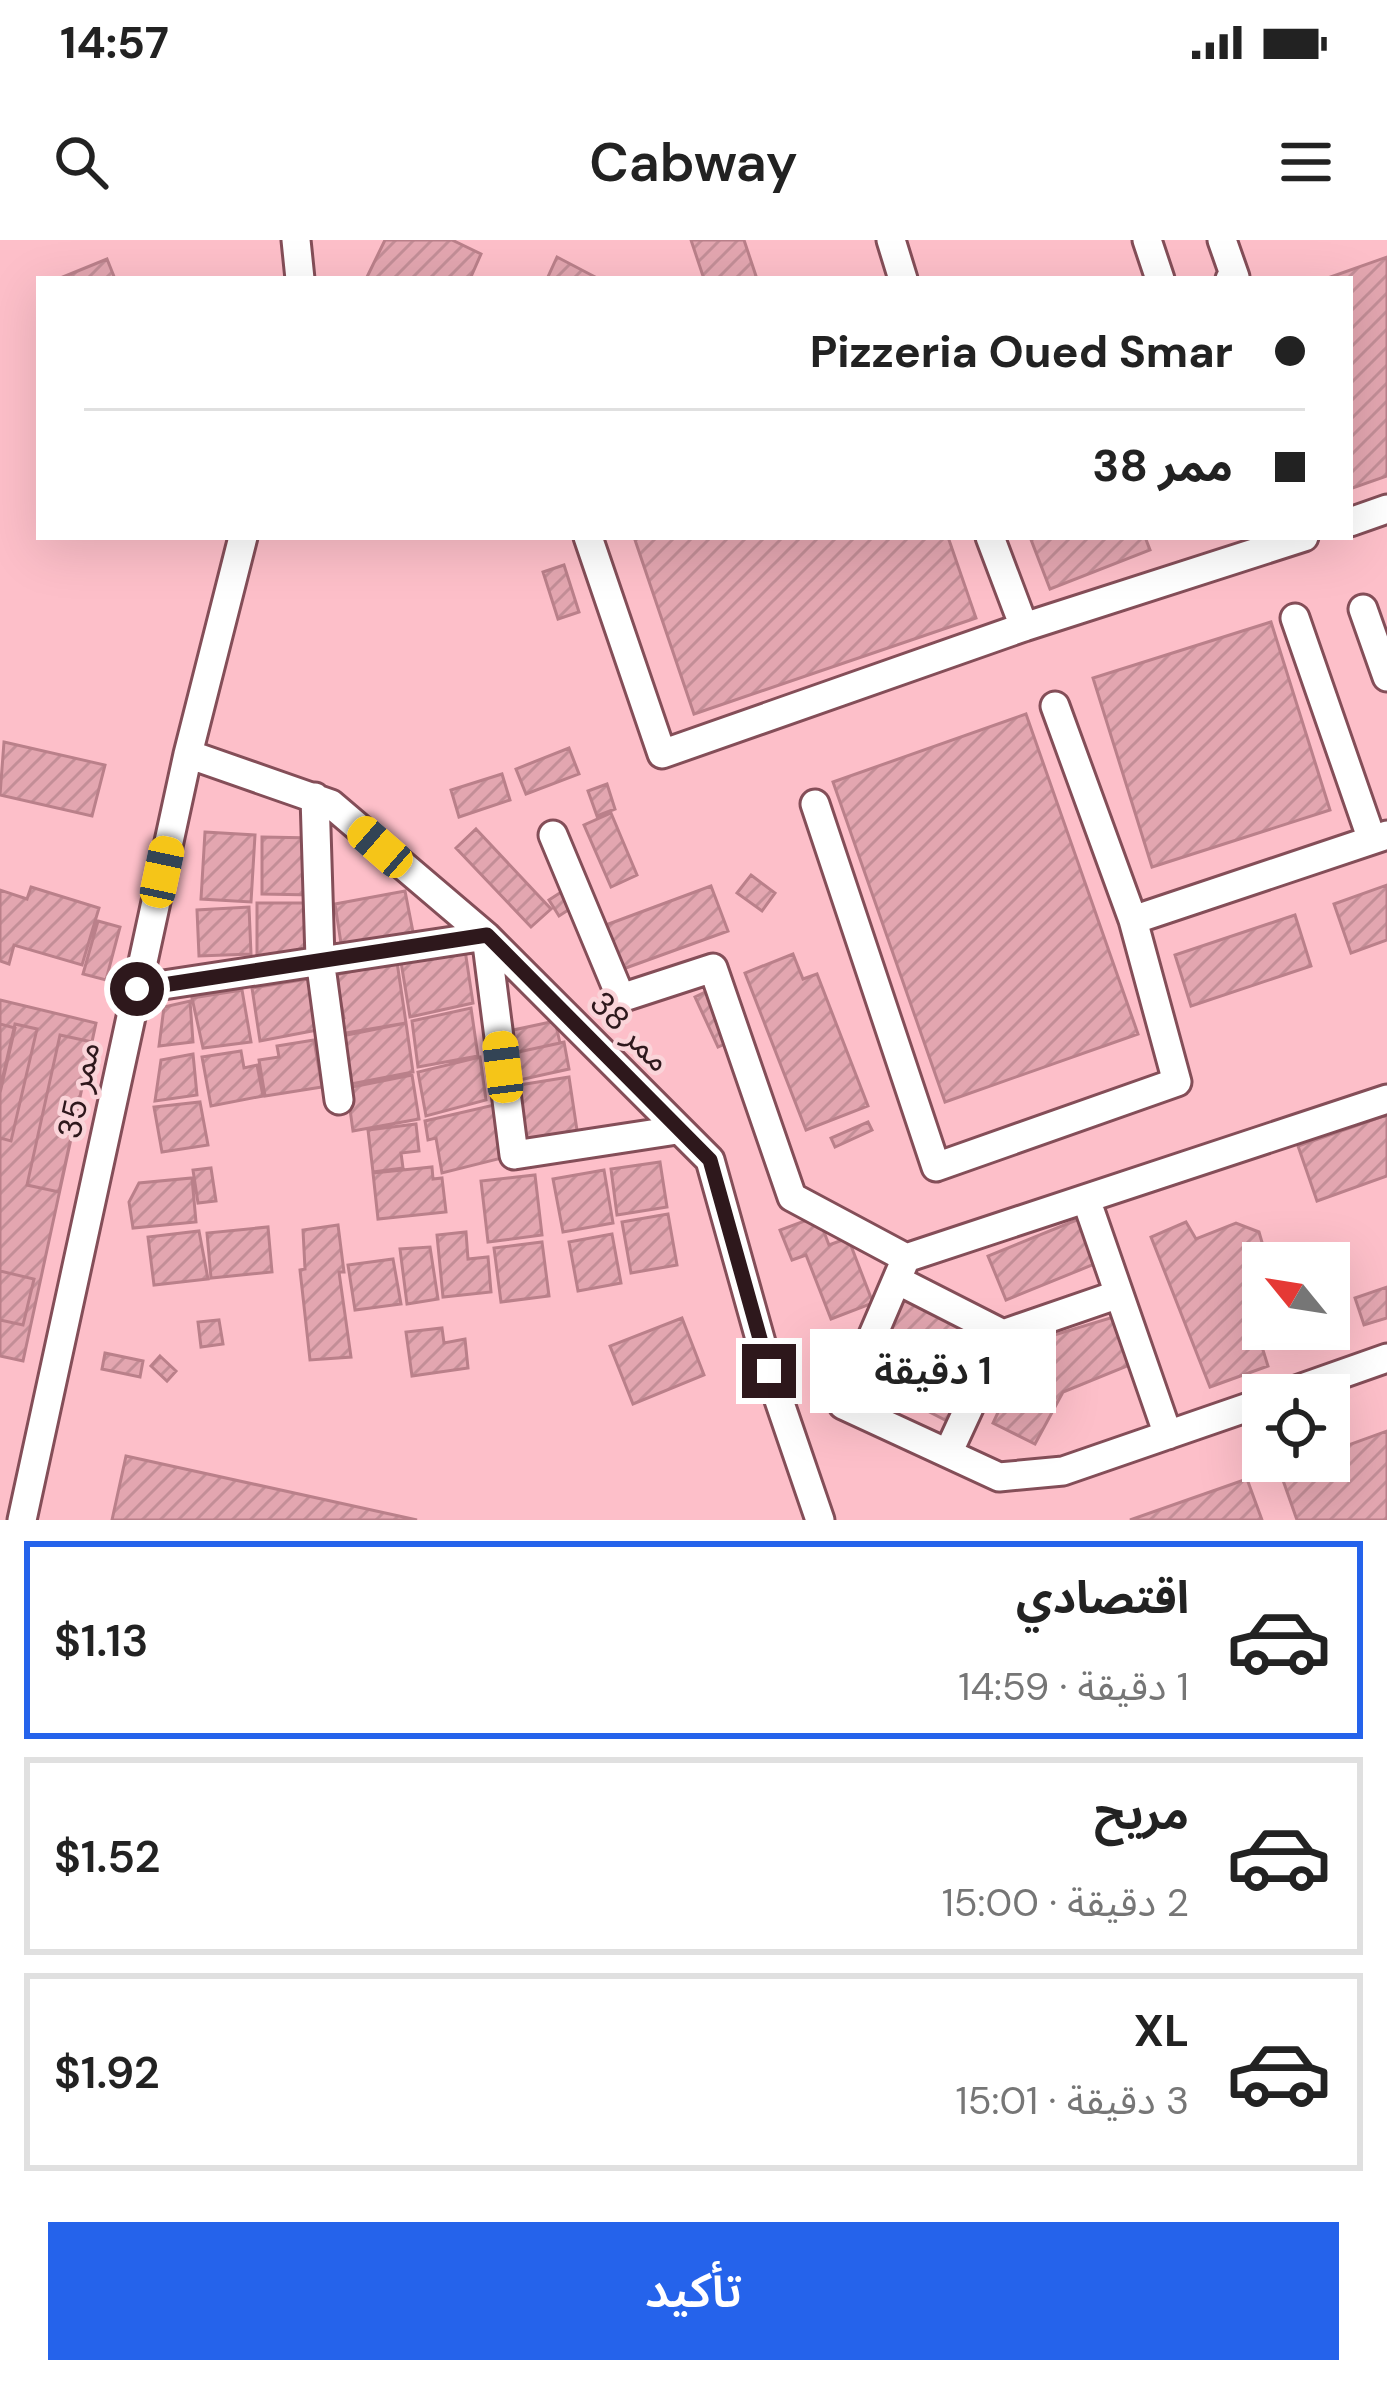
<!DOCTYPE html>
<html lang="ar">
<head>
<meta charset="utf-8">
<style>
	:root { --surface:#fff; --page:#f6f6f6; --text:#222; --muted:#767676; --line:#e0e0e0; --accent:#2563eb }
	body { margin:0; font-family:"DM Sans","Noto Sans Arabic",sans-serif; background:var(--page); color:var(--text); direction:rtl; height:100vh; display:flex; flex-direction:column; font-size:45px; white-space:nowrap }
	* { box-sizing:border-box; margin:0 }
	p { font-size:39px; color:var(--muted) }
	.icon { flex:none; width:66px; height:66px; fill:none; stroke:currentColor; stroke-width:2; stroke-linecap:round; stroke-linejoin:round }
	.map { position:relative; height:1280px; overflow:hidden; direction:ltr }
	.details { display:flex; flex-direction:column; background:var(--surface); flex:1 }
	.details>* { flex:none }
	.banner { position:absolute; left:36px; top:36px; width:1317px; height:264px; border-radius:0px; box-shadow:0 12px 48px #0002; direction:rtl; display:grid; align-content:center; height:264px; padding:0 48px; background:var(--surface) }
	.needle { width:78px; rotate:300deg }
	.tools { position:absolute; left:1242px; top:1002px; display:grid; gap:24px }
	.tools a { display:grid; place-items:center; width:108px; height:108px; border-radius:0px; background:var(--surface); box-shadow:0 12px 48px #0002; font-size:60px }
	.end { position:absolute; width:54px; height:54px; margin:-27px; border:15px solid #2e181c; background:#fff; box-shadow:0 0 0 6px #fff }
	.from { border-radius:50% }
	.bubble { position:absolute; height:84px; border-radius:0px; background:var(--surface); box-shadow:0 12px 48px #0002; font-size:39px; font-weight:600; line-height:84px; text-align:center; direction:rtl }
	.car { position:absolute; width:36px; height:72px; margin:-36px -18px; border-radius:15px; box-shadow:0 0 9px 3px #0007; background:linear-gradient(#f5c518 24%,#345 0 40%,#f5c518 0 76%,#345 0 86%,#f5c518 0) }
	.banner b { display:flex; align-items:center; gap:42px; height:114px; font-size:45px }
	.banner b+b { border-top:3px solid var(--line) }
	.banner i { width:30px; height:30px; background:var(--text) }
	ul { padding:21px 0 0; list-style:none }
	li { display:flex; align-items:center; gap:36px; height:198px; margin:0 24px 18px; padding:0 24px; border:6px solid var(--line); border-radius:0px }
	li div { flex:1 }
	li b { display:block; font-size:45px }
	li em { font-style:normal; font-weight:600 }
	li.current { border-color:var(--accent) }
	li>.icon { width:108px; height:108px; stroke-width:1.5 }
	.button { display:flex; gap:24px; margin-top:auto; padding:24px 48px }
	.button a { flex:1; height:138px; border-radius:0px; background:var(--accent); color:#fff; font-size:48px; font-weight:600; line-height:138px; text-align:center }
	.status { display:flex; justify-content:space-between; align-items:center; height:84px; padding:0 60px; background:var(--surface); direction:ltr }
	.status svg { height:33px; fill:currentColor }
	header { display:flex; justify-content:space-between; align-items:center; height:156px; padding:0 48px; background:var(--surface); font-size:54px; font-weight:600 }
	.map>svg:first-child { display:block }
</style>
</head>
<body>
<div class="status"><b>14:57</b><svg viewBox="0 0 49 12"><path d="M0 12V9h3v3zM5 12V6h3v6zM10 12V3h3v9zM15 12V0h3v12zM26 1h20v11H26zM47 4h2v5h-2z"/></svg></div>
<header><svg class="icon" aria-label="menu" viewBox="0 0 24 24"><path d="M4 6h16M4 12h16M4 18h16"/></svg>Cabway<svg class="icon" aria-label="search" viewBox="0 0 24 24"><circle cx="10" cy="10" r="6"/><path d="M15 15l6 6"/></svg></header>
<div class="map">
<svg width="1387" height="1280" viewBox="0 0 1387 1280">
	<defs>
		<pattern id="building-hatch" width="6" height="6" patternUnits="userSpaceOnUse" patternTransform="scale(3)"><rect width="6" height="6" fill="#e3a6b0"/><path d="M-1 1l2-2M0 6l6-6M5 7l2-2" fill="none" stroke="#c38e97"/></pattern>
	</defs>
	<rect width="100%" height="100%" fill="#fdbfc9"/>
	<path fill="url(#building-hatch)" stroke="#ba808a" stroke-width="3" d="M385 0H452L481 14 470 39H366Z
		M691 0H744L757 39H704Z
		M557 17 599 39H547Z
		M1387 17V236L1350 249V39H1325Z
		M107 19 115 39H58Z
		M634 297H948L976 378 694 474Z
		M1030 297H1145L1150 310 1050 349Z
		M564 325 579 372 558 379 543 332Z
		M1271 382 1330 570 1152 627 1093 438Z
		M1026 474 1138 794 945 862 833 542Z
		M4 502 105 525 92 576 0 555Z
		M569 508 579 534 526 554 516 529Z
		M502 534 510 560 459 577 451 550Z
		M607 544 615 569 597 576 588 551Z
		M611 573 637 635 611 647 584 585Z
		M476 589 551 669 531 687 456 608Z
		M205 592 255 595 251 662 201 659Z
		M262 597 315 598 314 655 262 654Z
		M751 635 775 653 762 671 737 653Z
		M572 645 582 661 559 676 549 660Z
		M1387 645V700L1351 713 1334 664Z
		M711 646 728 691 623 729 606 685Z
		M31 647 99 668 82 725 14 705 9 724 0 721V650L27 659Z
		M405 651 414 697 342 710 335 664Z
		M257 663H315L313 713 257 719Z
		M249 667 251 714 199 716 197 670Z
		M1295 675 1311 726 1191 766 1175 715Z
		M98 681 120 687 106 740 83 734Z
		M465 710 473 763 410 777 401 722Z
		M793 714 803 739 817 734 868 866 806 890 745 733Z
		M397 722 406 783 340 794 337 780 344 778 335 735Z
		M308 739 317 790 260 801 252 748Z
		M718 746 742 796 718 807 695 757Z
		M242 750 251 802 203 808 192 758Z
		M0 760 96 783 23 1121 0 1116Z
		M190 761 193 802 159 806 164 767Z
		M471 768 478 816 418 827 412 781Z
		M555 781 560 803 509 814 504 792Z
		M406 783 413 832 351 844 342 796Z
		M0 784 15 788 0 853Z
		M15 784 37 789 11 901 0 898V849Z
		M60 795 92 802 59 952 27 945Z
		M314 800 322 847 265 856 259 820 279 817 277 806Z
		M564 802 569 829 515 841 509 814Z
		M241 811 244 828 257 825 263 856 211 866 202 817Z
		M193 814 197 855 155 861 161 820Z
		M480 817 486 860 426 876 418 832Z
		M412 835 419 879 353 891 347 848Z
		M569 837 578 897 522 906 513 846Z
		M200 862 208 905 162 912 154 867Z
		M494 865 502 918 442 933 436 898 428 900 425 881Z
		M1387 875V936L1317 961 1298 906Z
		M868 882 872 890 835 907 831 898Z
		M416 884 419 911 401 913 403 928 373 932 368 890Z
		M660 922 667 967 617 975 611 929Z
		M432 927 433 939 442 938 446 972 378 979 373 933Z
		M211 928 216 961 198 963 193 930Z
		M604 930 613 983 563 992 553 939Z
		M535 935 542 995 488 1002 481 941Z
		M192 938 196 982 133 988 129 962 139 943Z
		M668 974 677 1025 631 1033 622 982Z
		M818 976 829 1005 848 998 873 1063 831 1079 806 1015 792 1020 780 990Z
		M1079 979 1097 1023 1006 1060 988 1016Z
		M1186 982 1196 999 1236 983 1259 992 1268 1023H1263L1264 1089 1257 1091 1268 1126 1210 1147 1151 997Z
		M338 985 344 1032H339L351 1117 310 1120 300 1030 305 1029 303 990Z
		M268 987 272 1032 211 1038 207 993Z
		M199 991 208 1039 154 1045 148 997Z
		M466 992 468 1019 488 1017 491 1052 443 1057 437 995Z
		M612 994 621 1043 578 1051 569 1002Z
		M542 1002 549 1056 501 1062 494 1008Z
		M430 1007 438 1059 407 1064 400 1009Z
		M393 1019 401 1064 355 1070 348 1025Z
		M0 1031 34 1039 23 1085 0 1080Z
		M911 1043 996 1086 949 1182 877 1145 884 1130 870 1122Z
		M1387 1047V1078L1364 1085 1355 1058Z
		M1120 1075 1137 1122 1063 1152 1035 1204 993 1183 1031 1102Z
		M682 1078 704 1135 633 1164 610 1106Z
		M219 1080 223 1104 201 1107 198 1082Z
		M442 1088 444 1103 465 1099 468 1128 412 1136 406 1092Z
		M105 1113 143 1121 140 1137 102 1129Z
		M160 1116 176 1131 167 1141 151 1126Z
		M1387 1191V1280H1297L1279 1229 1303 1221H1329V1212Z
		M126 1216 417 1280H112Z
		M1247 1239 1262 1280H1130Z"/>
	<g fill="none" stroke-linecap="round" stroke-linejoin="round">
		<defs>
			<path id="minor" d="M296 0 300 39
				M891 0 903 39
				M1147 0 1160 39
				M1222 0 1235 37 1230 39
				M1350 282 1387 269
				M588 297 662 514 1024 387 1304 297
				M990 297 1024 387
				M1363 369 1387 437
				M1295 378 1372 600
				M1055 466 1133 680 1387 595
				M188 514 331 564 486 696 710 920 769 1131 820 1280
				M315 557 320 719 339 860
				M815 564 936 927 1177 842 1133 680
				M553 595 621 758 713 728 792 957 906 1018
				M137 749 486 696 514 915 677 890
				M1086 959 1168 1195
				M897 1040 1003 1094 1119 1054
				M1282 1155 1387 1118
				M1263 1162 1063 1231 999 1237 843 1165 906 1018 1387 859
				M948 1213 1003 1094
				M22 1280 188 514 243 297"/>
		</defs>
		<use href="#minor" stroke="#844e58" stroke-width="33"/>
		<use href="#minor" stroke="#fff" stroke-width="27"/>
	</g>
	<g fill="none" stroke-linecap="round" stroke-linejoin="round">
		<path stroke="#2e181c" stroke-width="15" d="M137 749 487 695 710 920 769 1131"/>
	</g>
	<g text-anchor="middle" stroke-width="9" stroke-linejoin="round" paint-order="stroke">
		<g font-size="33" fill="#2e181c" stroke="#fad4d9">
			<text transform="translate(631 791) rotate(45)" y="12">ممر 38</text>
			<text transform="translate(78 850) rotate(-78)" y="12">ممر 35</text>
		</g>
	</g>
</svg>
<div class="tools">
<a><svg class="needle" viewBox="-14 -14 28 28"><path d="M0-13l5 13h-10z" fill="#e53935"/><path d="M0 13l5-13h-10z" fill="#767676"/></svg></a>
<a><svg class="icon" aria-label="locate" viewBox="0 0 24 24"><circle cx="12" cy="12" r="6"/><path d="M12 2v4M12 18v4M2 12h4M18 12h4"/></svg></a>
</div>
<i class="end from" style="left:137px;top:749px"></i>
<i class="end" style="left:769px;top:1131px"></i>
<div class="bubble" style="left:810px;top:1089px;width:246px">1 دقيقة</div>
<i class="car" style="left:380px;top:607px;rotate:311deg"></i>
<i class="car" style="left:162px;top:632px;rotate:12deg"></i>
<i class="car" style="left:503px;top:827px;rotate:353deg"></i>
<div class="banner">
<b><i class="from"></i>Pizzeria Oued Smar</b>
<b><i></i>ممر 38</b>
</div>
</div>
<section class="details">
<ul>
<li class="current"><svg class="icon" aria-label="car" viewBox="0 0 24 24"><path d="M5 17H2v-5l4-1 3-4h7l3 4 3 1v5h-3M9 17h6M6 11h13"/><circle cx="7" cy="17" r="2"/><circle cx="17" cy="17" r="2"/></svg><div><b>اقتصادي</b><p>1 دقيقة · 14:59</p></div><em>$1.13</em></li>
<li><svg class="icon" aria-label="car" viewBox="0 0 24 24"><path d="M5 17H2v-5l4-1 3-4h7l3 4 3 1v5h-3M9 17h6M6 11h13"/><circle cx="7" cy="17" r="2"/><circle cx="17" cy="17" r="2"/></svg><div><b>مريح</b><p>2 دقيقة · 15:00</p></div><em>$1.52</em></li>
<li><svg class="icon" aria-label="car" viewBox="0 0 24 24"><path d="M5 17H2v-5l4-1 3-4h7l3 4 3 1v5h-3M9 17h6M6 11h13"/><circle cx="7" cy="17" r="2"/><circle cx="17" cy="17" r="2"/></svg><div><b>XL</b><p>3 دقيقة · 15:01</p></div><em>$1.92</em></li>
</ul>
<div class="button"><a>تأكيد</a></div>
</section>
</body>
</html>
